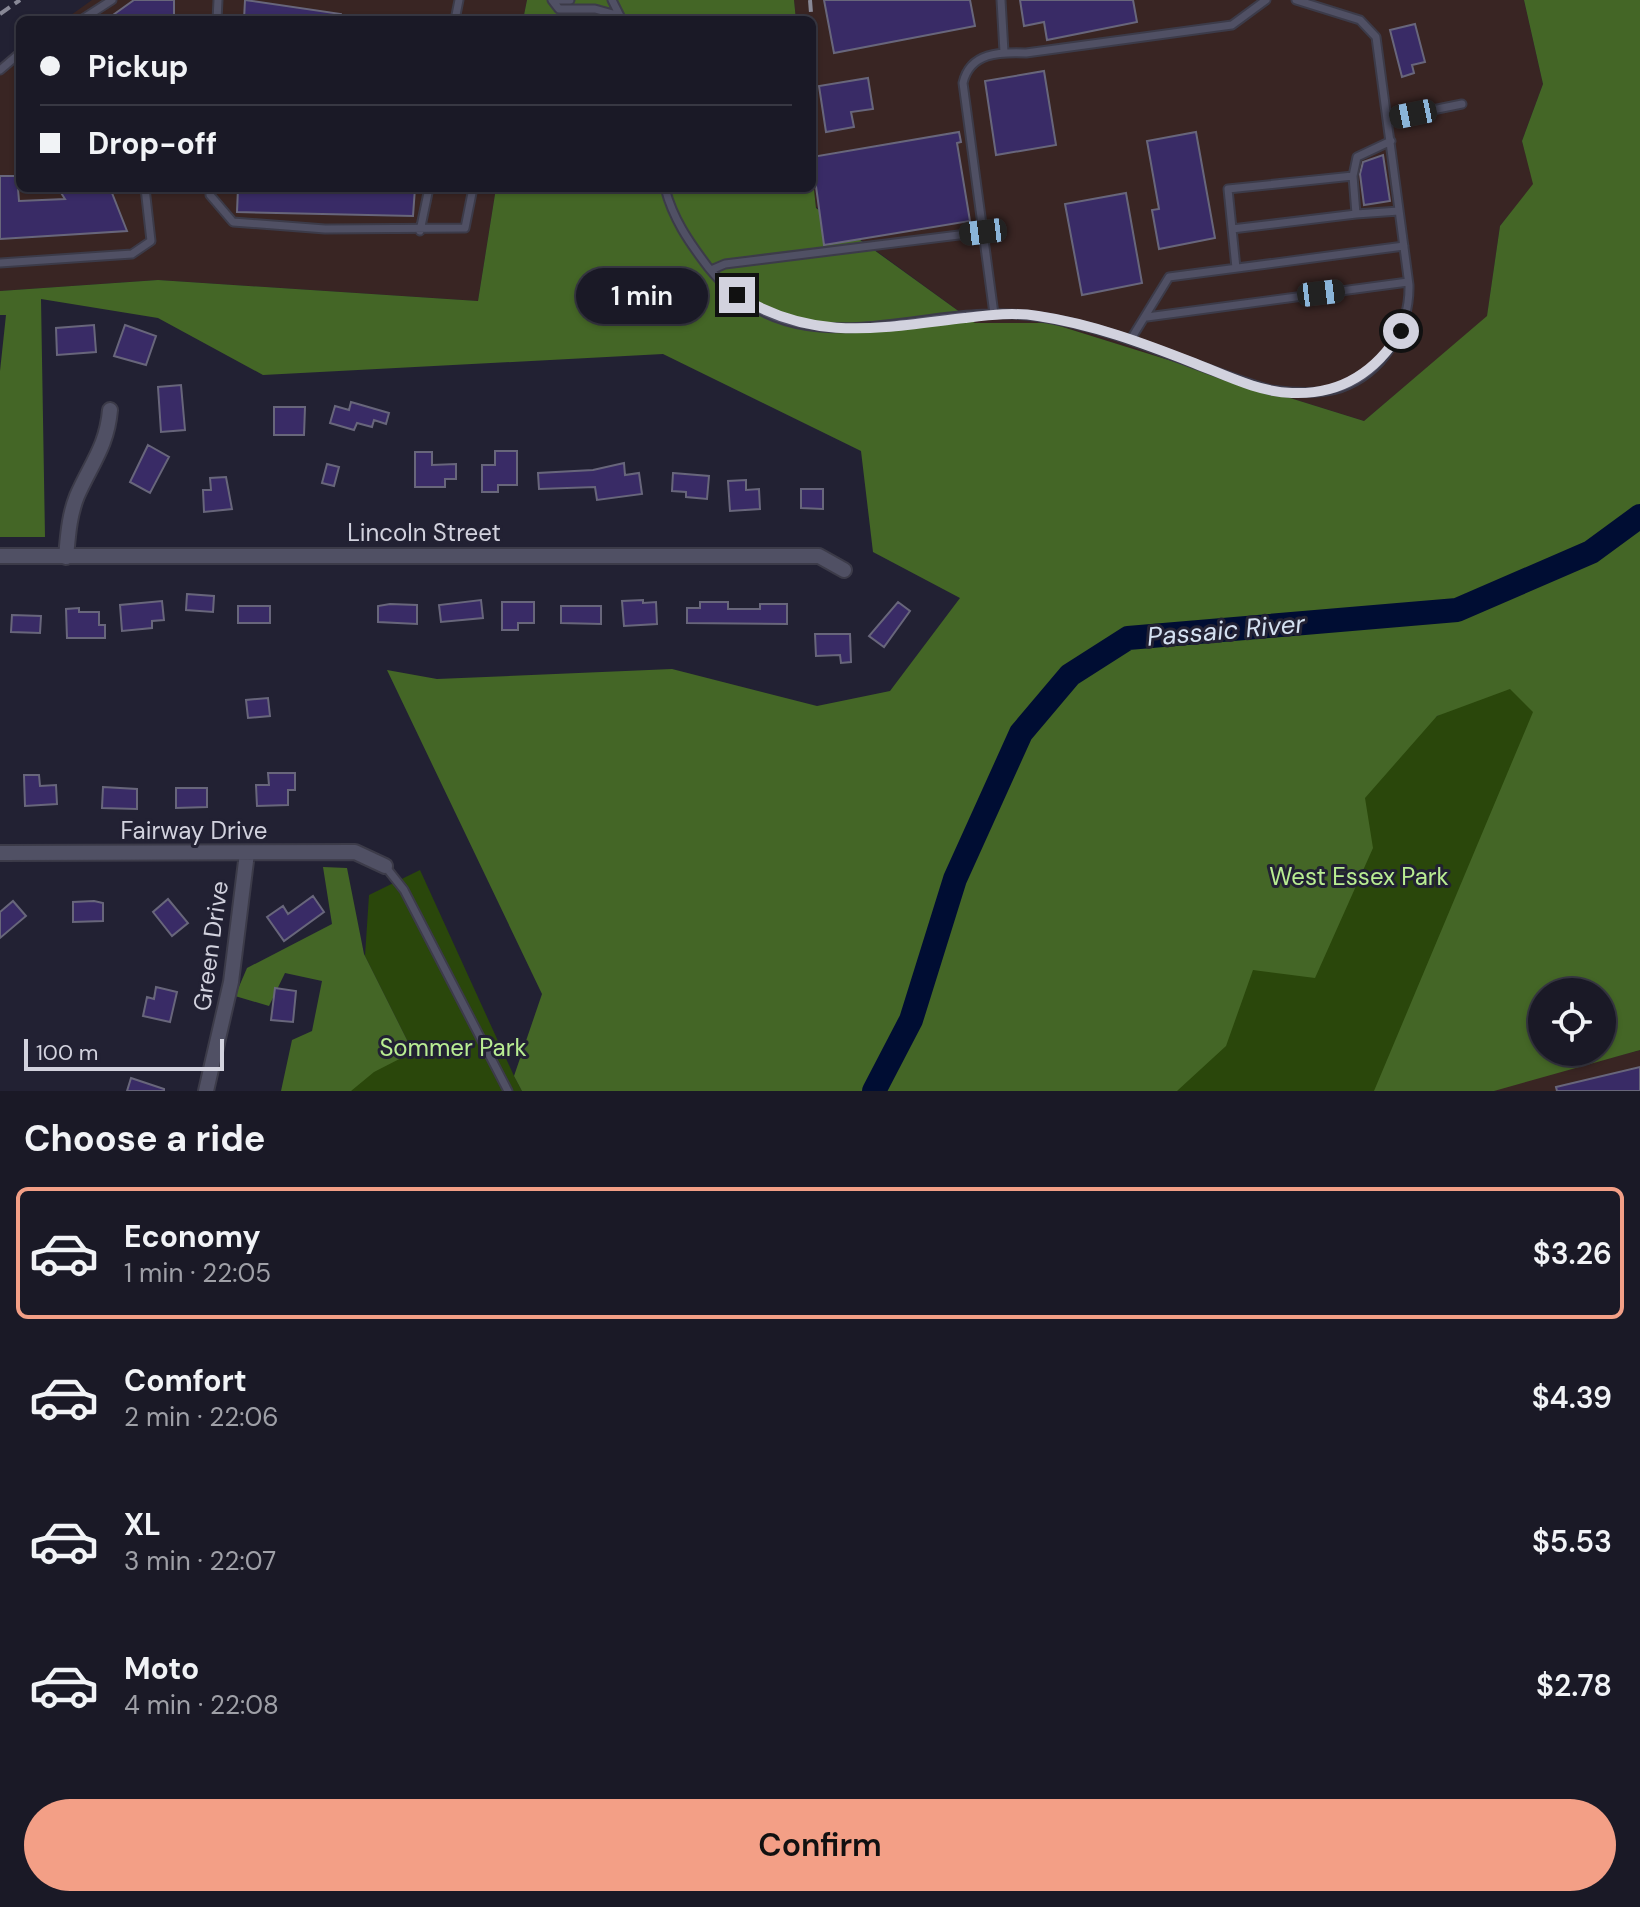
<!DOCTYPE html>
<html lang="en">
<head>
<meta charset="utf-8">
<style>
	:root { --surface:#1a1926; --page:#23222e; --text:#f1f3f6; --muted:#9fa0a7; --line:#383843; --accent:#f39f86 }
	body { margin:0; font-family:"DM Sans",sans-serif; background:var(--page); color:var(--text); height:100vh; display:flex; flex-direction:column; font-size:30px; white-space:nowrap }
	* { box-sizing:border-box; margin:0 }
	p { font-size:26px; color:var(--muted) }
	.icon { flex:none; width:44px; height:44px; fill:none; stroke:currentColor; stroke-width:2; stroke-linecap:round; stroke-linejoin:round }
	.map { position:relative; height:1091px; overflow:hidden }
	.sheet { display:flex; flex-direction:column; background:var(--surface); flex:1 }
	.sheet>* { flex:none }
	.banner { position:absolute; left:16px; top:16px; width:800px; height:176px; border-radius:12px; box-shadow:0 2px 6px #0004,0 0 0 2px var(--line); display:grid; align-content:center; height:176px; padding:0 24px; background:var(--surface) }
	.tools { position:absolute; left:1528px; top:978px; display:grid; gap:16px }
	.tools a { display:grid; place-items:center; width:88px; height:88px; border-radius:50%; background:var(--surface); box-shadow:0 2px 6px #0004,0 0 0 2px var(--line); font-size:40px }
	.scale { position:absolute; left:24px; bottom:20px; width:200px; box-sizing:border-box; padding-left:8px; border:4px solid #d2d2de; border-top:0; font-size:22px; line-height:28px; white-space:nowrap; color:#d2d2de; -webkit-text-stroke:6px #222133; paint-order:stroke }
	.end { position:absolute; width:36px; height:36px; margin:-18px; border:10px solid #d2d2de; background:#111; box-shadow:0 0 0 4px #111 }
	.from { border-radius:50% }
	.bubble { position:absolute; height:56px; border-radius:28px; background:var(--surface); box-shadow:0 2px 6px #0004,0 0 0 2px var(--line); font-size:26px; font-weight:600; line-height:56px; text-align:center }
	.car { position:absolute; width:24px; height:48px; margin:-24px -12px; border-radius:10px; box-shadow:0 0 6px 2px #0007; background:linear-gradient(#222 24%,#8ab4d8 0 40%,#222 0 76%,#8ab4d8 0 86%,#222 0) }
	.banner b { display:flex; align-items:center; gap:28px; height:76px; font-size:30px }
	.banner b+b { border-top:2px solid var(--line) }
	.banner i { width:20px; height:20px; background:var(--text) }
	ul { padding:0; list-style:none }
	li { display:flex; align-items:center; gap:24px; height:132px; margin:0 16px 12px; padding:0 8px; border:4px solid transparent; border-radius:12px }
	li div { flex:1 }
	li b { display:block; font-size:30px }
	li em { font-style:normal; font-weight:600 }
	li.on { border-color:var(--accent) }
	li>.icon { width:72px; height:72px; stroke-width:1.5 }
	h2 { padding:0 24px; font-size:36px; line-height:96px }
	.primary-button { display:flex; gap:16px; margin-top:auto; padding:16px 24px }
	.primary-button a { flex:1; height:92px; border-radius:48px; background:var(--accent); color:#111; font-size:32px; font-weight:600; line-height:92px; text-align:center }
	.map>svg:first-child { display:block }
</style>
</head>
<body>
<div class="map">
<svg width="1640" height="1091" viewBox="0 0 1640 1091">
	<rect width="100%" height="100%" fill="#222133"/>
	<path fill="#392523" d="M92 0H527L523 20H64Z
		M794 0H1524L1543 84 1522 141 1534 184 1500 226 1487 317 1364 421 1050 323H975L816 207 812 171V20H796Z
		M20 50V188H496L478 301 158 280 0 291V64Z
		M1640 1050V1091H1494L1501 1087Z"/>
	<path fill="#2a470b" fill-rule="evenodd" d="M1640 597V1050L1458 1091H896L938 1009ZM1542 992H1602V1052H1542Z
		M420 870 514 1076 522 1091H340L410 1046 365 956 369 895Z"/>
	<path fill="#446626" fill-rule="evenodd" d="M527 0H794L796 20H523Z
		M1524 0H1640V1050L1494 1091H1374L1533 712 1510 689 1437 716 1365 798 1373 848 1315 978 1253 970 1226 1046 1177 1091H522L514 1076 542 994 387 670 437 679 672 669 817 706 890 691 960 598 873 552 861 451 663 354 263 375 158 318 41 299 45 537H0V371L6 315H0V291L158 280 478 301 496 188H812V171L816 208 975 323H1050L1364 421 1487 316 1500 226 1533 184 1522 141 1543 84ZM1542 992H1602V1052H1542Z
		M323 867 347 868 364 954 413 1052 374 1072 351 1091H281L292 1040 312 1031 322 981 285 973 269 1006 235 996 247 968 332 924Z"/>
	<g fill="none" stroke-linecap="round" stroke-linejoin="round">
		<path stroke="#000d33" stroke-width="24" d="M874 1091 911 1020 955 879 1021 733 1070 675 1128 638 1457 610 1591 552 1640 516"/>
	</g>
	<path fill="#392b66" stroke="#68667b" stroke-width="2" d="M134 0H174V20H106Z
		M245 0 341 14V20H244Z
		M824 0H970L975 26 834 53Z
		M1020 0H1133L1137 22 1047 40 1044 22 1024 26Z
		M1415 24 1425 62 1412 65 1414 73 1402 77 1390 30Z
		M1044 71 1056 145 996 155 985 81Z
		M868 78 873 109 851 112 854 127 826 132 819 86Z
		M959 132 961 142 957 143 970 221 824 245 812 157Z
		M1196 132 1215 238 1159 249 1152 210 1159 209 1147 141Z
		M1383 155 1390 201 1364 205 1360 174 1363 162Z
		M0 176H17L19 201 65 199 58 188H110L127 231 0 239Z
		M238 188H415L413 216 237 212Z
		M1126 193 1142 283 1082 295 1065 204Z
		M94 325 96 352 57 355 56 328Z
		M125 325 156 336 146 365 114 356Z
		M181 385 185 430 161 432 158 387Z
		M351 402 389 413 386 424 374 420 372 427 357 423 354 430 330 423 335 406 349 410Z
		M274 407H305L304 435H274Z
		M148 445 169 457 150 493 130 482Z
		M495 451H517V485H498V492H482V465H495Z
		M415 452H432V465L456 464V479H445V487H415Z
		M624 463 625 475 639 473 642 494 597 500 595 487 539 489 538 473 593 470Z
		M327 464 339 467 334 486 322 483Z
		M673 473 709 476 707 499 686 497V492L672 491Z
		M226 477 232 509 204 512 203 490H211L210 478Z
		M746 480V490L759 489 760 509 730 511 728 481Z
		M801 489H823V509L801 508Z
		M187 594 214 596 213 612 186 610Z
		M481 600 483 618 441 622 439 605Z
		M643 600V603L656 602 657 624 624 626 622 601Z
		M162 601 164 620 152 621V628L122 631 120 605Z
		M502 602H534V623H518V630H502Z
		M700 602H728V609H760V604H787V624L687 623V608H700Z
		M898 602 910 611 884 647 869 636Z
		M390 604 417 605V624L378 622V606Z
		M238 606H270V623H238Z
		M561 606H601V624L561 623Z
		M79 608V612H99V625H105V638H67L66 609Z
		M12 615 41 616 40 633 11 632Z
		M815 634H850L851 662 841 663 840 655 816 656Z
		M268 698 270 716 248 718 246 700Z
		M268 773H295V790H288V805L257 806 256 785H269Z
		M24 775H39L40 786 56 785 57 804 25 806Z
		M103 787 137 789V809L102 808Z
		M176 788H207V807L176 808Z
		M313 896 324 912 284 941 267 917 283 906 288 914Z
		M168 899 188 923 172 936 153 912Z
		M13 901 26 916 0 938V912Z
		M94 901 103 903V921L73 922V902Z
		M156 987 177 992 170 1022 143 1016 147 997 154 999Z
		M275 988 296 991 293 1022 271 1020Z
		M1640 1067V1091H1557L1556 1087Z
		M131 1078 164 1089V1091H127Z"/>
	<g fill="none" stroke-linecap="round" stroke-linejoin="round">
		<defs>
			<path id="lane" d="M552 0 559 9H595L620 16
				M560 0H570
				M612 0 621 18
				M1001 0 1004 52
				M81 20 112 0
				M217 20 218 0
				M455 20 459 0
				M0 70 20 53
				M1388 119 1462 104
				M1353 176 1357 157 1391 141
				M210 188V195L233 222 325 229 465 228 473 188
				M665 188C673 219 689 242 708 267 798 378 921 300 1034 316 1117 327 1191 367 1271 390 1293 393 1318 395 1340 388 1383 373 1410 328 1409 285L1376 37 1360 20 1296 0
				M1356 214 1399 211
				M1232 229 1356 214 1353 176 1228 189 1236 268
				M420 231 429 188
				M0 263 132 254 151 241 145 188
				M711 270 725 264 983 232
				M994 314 963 83C970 52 1000 52 1026 53L1232 25 1266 0
				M1147 317 1408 282
				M1131 339 1169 277 1404 246
				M385 866 404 890 508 1091"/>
			<path id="street" d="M0 556H819L844 570
				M66 557C68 536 69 516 77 496 91 464 107 446 110 410
				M0 853 355 852 385 866
				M206 1091 231 982 247 853"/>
		</defs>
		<use href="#lane" stroke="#3c3b49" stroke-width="11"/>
		<use href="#street" stroke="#3c3b49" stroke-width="18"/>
		<use href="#lane" stroke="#505064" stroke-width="7"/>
		<use href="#street" stroke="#505064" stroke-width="14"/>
		<path stroke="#888896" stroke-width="4" stroke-dasharray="12 6" stroke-linecap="butt" d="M810 0 811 13
			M0 14 20 0"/>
	</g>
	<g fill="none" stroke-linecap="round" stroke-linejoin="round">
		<path stroke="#d2d2de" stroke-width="10" d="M737 295C815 343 879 328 965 318 990 315 1013 312 1038 316 1092 324 1143 343 1194 363 1225 375 1258 392 1292 393 1341 395 1376 372 1401 331"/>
	</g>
	<g text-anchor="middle" stroke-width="6" stroke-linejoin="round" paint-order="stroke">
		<g font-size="24" fill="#d2d2de" stroke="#222133">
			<text x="424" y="541">Lincoln Street</text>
			<text x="194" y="839">Fairway Drive</text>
			<text transform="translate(211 946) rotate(-82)" y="8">Green Drive</text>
		</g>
		<g font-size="24" fill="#b9ed92" stroke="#222133">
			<text x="1359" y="885">West Essex Park</text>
			<text x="453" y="1056">Sommer Park</text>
		</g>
		<g font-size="26" font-style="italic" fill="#d4e0f1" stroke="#222133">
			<text transform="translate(1226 630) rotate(-5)" y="9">Passaic River</text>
		</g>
	</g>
</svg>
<div class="tools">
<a><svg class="icon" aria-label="locate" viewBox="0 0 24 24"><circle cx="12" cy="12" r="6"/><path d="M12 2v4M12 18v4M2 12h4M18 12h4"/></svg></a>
</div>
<div class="scale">100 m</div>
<i class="end from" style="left:1401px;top:331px"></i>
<i class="end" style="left:737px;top:295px"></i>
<div class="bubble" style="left:576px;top:268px;width:132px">1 min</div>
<i class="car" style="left:1413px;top:114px;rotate:259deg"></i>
<i class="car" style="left:983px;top:232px;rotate:263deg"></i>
<i class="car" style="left:1321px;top:293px;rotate:83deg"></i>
<div class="banner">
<b><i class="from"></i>Pickup</b>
<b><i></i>Drop-off</b>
</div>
</div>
<section class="sheet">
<h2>Choose a ride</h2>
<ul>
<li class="on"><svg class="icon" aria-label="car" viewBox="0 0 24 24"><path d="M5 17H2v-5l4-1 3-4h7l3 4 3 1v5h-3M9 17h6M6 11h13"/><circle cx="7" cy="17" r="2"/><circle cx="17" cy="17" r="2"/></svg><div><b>Economy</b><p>1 min · 22:05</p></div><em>$3.26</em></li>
<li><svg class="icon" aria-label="car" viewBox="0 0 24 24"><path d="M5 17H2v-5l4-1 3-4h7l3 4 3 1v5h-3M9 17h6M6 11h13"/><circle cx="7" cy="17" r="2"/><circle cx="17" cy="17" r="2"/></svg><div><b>Comfort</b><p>2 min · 22:06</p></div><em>$4.39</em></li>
<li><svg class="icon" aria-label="car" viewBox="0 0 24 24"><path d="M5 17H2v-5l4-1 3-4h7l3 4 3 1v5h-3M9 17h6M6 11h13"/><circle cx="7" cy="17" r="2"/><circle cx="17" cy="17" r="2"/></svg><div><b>XL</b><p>3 min · 22:07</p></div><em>$5.53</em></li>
<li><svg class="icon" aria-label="car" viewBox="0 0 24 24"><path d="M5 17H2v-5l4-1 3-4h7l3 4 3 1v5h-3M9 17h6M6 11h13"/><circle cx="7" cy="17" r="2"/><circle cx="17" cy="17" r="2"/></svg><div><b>Moto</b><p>4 min · 22:08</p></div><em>$2.78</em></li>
</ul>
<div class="primary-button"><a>Confirm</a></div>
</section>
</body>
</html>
